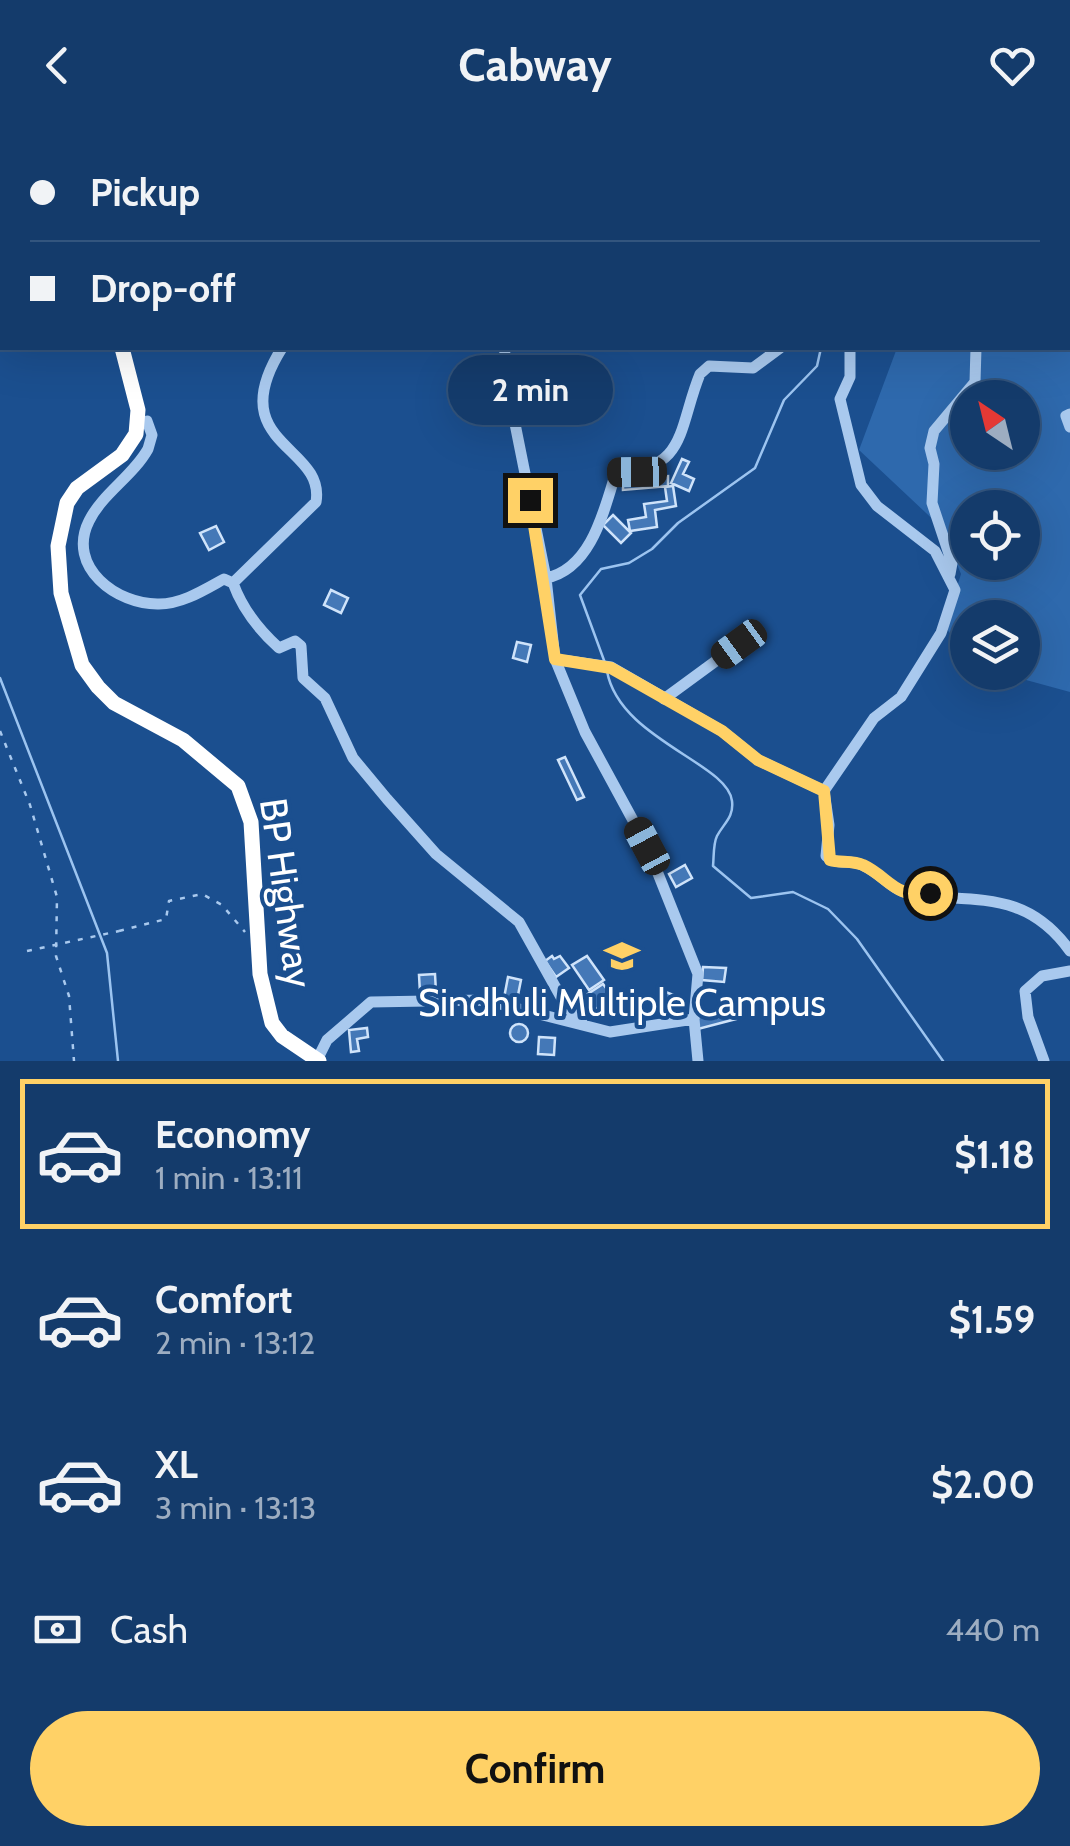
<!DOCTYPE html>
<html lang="en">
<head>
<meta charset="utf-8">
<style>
	:root { --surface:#143b6b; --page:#214673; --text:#f1f3f6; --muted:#9dadc1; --line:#33557e; --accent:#ffd166 }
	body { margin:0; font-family:Cabin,sans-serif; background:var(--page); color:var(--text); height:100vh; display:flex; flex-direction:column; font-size:38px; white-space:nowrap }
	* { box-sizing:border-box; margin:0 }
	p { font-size:32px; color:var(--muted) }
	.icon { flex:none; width:55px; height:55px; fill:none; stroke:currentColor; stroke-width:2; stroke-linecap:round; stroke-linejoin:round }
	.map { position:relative; height:931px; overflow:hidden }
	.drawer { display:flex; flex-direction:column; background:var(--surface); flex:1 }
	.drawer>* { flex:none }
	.top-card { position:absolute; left:0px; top:0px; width:1070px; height:220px; box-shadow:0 10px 40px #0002,0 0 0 2px var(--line); display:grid; align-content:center; height:220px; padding:0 30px; background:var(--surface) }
	.needle { width:65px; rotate:325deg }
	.fabs { position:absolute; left:950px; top:250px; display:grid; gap:20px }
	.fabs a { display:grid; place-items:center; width:90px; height:90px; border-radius:50%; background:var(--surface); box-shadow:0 10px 40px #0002,0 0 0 2px var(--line); font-size:50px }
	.end { position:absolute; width:45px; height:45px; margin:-22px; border:12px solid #ffd166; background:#111; box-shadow:0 0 0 5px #111 }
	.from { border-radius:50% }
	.bubble { position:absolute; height:70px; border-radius:35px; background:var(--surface); box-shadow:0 10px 40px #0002,0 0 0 2px var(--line); font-size:32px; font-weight:700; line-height:70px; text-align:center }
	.car { position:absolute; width:30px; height:60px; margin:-30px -15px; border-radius:12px; box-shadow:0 0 8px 2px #0007; background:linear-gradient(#222 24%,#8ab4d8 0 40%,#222 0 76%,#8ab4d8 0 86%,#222 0) }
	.top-card b { display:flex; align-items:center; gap:35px; height:95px; font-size:38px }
	.top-card b+b { border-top:2px solid var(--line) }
	.top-card i { width:25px; height:25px; background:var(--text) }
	ul { padding:18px 0 0; list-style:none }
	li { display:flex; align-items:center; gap:30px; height:150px; margin:0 20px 15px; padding:0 10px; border:5px solid transparent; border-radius:0px }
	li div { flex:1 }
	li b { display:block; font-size:38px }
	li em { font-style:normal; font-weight:700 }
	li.on { border-color:var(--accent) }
	li>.icon { width:90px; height:90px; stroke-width:1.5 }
	.pay { display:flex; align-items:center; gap:25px; height:110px; padding:0 30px; font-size:38px }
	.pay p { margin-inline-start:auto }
	.cta { display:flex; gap:20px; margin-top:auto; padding:20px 30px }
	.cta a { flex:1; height:115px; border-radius:60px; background:var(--accent); color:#111; font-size:40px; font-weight:700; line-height:115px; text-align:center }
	header { display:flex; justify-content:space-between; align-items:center; height:130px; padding:0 30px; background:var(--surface); font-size:45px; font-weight:700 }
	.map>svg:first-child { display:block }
</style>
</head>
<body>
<header><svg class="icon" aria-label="back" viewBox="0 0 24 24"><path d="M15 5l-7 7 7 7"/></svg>Cabway<svg class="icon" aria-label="heart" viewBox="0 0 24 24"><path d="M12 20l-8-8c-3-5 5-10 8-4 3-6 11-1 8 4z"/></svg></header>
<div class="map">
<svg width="1070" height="931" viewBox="0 0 1070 931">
	<rect width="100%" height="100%" fill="#1b4f8f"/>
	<path fill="#2e69ad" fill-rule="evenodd" d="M1070 4V562L1000 543 1022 542V488H968L967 528 945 496 961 444 942 398 859 320 897 218H1068ZM968 268H1022V322H968ZM968 378H1022V432H968Z"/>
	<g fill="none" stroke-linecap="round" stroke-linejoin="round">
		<path stroke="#9cc4f0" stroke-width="2.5" d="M1068 36 1070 33
			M605 533 580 465 601 439 629 433 652 419 678 393 755 338 784 270 817 236 821 218
			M607 541C619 609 728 633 732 671 734 687 724 693 717 706 713 714 714 727 713 736L751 768 793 762 828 779 857 809 943 931
			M0 548 107 823 118 931"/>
	</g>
	<path fill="#4478b7" stroke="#cfe3fa" stroke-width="2.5" d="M682 329 689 332 683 344 694 349 689 361 671 353Z
		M668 346V356L623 360V350Z
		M673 356 676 376 655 380 657 397 630 401 628 390 646 387 644 374 667 371 665 357Z
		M613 385 631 403 621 413 603 395Z
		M216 396 224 412 209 420 200 403Z
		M331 460 348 468 341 483 324 475Z
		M517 512 531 515 527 532 513 528Z
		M565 627 584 667 577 670 558 630Z
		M685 735 692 748 676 757 669 744Z
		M552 826 554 829 560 826 569 838 556 847 545 831Z
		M587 826 604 850 589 860 572 835Z
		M703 837 726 838 724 852 702 850Z
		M435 844 436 862 420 863 419 845Z
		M508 847 521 850 517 870 504 868Z
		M603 854 613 867 587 885 577 871Z
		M663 861 681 868 673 888 656 881Z
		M714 883 715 888 735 883 736 889 698 899 696 888Z
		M510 903a9 9 0 1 1 18 0a9 9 0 1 1-18 0Z
		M367 898 368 907 357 909 359 921 351 922 349 900Z
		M539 907 555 908 554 925 538 924Z"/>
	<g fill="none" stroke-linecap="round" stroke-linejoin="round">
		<path stroke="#a9c9ee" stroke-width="2.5" stroke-dasharray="5 8" stroke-linecap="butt" d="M0 601 30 675 57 767 56 826 69 866 74 931
			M119 801 166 789 169 771 202 764 222 775 245 802"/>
		<path stroke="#a9c9ee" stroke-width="11" d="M456 2 457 0
			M1068 212 1070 213
			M505 218 504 239 546 448 555 529
			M1070 284 1066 286 1070 297
			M138 293 147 291 152 305 148 319C133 346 102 364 89 391 66 437 117 475 159 474 182 474 204 460 224 449L233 453 316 372C326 315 221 315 282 218
			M950 444 952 433 932 373 934 334 930 318 934 301 975 252 976 218
			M546 448C591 439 604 381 616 342 687 341 678 298 700 244L709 236 753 238 780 218
			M233 453C242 478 259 500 279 518L295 511 301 516 303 548 325 568 353 628 387 669 436 724 519 792 566 876 583 894
			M664 569 739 514
			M824 661 874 588 901 567 941 503 955 460 935 421 877 376 861 355 840 269 850 247V218
			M694 889 698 931
			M317 930 327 910 371 872 484 870 610 902 694 889 698 844 647 716 585 602 555 529 611 537 722 601 758 630 824 661 829 695 826 726C837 736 849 729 862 735 883 744 891 762 916 765 979 772 1027 761 1070 821
			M1044 931 1028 887 1025 861 1042 846 1070 841"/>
		<path stroke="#fff" stroke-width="15" d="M365 0 366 2
			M122 218 138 280 136 304 122 325 77 358 67 373 58 416 61 463 82 535 98 557 114 573 183 610 238 656 251 692 260 844 272 893 282 906 319 931"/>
		<path stroke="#a9c9ee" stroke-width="2.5" stroke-dasharray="5 8" stroke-linecap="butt" d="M27 821 119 801"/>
	</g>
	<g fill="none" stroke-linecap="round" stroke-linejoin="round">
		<path stroke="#ffd166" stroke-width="12" d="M530 370 555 529 611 538 722 601 758 630 824 661 830 730C840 733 853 730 863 735 889 747 894 769 930 763"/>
	</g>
	<defs>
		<symbol id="university-bare" viewBox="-9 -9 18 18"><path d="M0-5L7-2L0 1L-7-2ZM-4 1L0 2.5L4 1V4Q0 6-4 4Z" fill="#ffd166" stroke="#1b4f8f" stroke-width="2.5" paint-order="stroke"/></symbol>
	</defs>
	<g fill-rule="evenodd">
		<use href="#university-bare" x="597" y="801" width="50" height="50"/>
	</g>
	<g text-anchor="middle" stroke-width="8" stroke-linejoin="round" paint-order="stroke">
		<g font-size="38" fill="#fff" stroke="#1b4f8f">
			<text transform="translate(286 763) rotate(82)" y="13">BP Highway</text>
		</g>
		<g font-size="38" fill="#fff" stroke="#1b4f8f">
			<text x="622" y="886">Sindhuli Multiple Campus</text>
		</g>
	</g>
</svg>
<div class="fabs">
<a><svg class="needle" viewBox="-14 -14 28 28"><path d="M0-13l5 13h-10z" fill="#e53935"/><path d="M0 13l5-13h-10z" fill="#9dadc1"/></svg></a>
<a><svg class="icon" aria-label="locate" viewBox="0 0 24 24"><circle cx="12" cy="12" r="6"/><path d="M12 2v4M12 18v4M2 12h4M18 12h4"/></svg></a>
<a><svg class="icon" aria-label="layers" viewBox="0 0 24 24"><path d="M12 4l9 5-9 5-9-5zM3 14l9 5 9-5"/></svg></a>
</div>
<i class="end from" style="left:930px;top:763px"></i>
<i class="end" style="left:530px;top:370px"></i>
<div class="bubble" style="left:448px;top:225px;width:165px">2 min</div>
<i class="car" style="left:637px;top:342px;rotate:269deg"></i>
<i class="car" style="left:739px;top:514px;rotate:234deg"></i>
<i class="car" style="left:647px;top:716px;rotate:332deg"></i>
<div class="top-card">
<b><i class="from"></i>Pickup</b>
<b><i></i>Drop-off</b>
</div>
</div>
<section class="drawer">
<ul>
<li class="on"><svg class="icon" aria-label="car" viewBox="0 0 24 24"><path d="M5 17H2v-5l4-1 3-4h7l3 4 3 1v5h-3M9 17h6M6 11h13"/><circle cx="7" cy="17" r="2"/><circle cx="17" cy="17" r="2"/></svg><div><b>Economy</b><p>1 min · 13:11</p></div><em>$1.18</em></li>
<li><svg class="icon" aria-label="car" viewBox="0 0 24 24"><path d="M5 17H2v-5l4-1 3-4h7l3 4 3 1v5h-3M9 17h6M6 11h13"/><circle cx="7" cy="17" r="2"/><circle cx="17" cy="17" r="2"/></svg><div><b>Comfort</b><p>2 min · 13:12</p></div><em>$1.59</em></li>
<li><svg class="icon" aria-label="car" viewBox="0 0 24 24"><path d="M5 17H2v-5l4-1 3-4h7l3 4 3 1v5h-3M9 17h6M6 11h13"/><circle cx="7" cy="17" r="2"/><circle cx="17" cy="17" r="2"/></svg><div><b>XL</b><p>3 min · 13:13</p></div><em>$2.00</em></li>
</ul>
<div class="pay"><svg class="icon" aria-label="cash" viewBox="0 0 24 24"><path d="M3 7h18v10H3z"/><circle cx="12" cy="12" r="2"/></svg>Cash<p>440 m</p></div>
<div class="cta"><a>Confirm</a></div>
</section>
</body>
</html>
